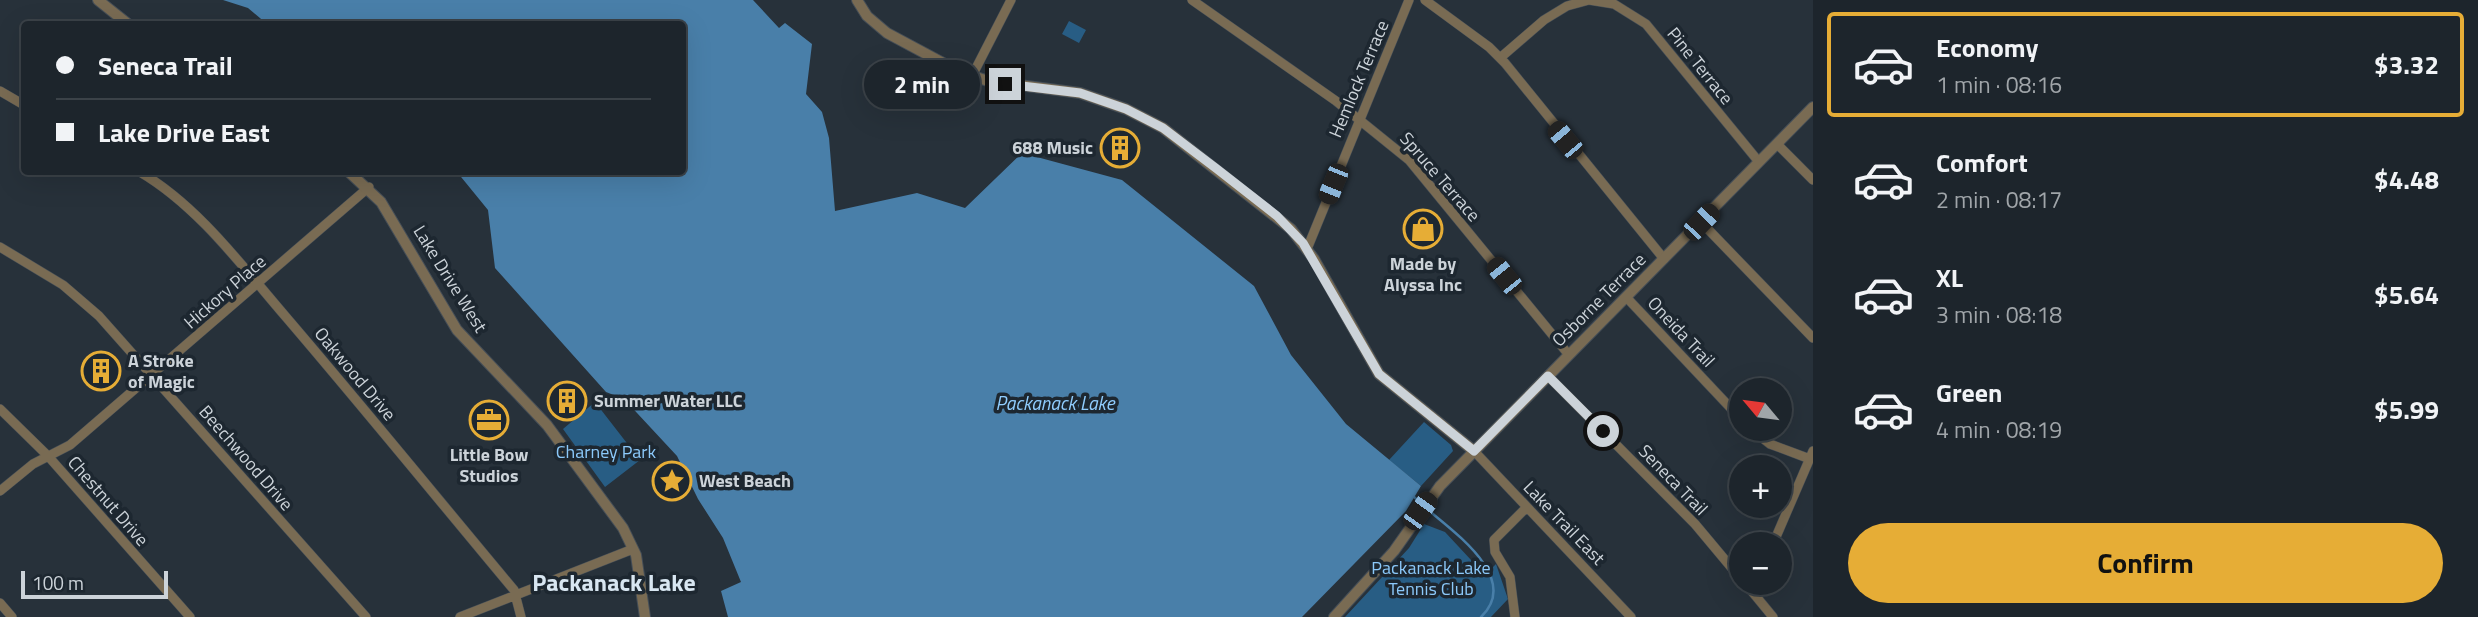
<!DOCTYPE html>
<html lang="en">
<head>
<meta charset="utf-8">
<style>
	:root { --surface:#1d252c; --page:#252d34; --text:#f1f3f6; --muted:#a0a5a9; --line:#3b4248; --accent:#e6ad36 }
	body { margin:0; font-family:"Titillium Web",sans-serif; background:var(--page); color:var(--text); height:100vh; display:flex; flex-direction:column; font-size:26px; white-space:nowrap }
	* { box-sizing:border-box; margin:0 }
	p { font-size:23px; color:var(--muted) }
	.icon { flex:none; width:38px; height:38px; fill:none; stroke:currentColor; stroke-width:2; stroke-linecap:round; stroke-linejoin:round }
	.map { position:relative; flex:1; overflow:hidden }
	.sheet { display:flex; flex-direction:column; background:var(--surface); width:665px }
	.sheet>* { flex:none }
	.top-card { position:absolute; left:21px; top:21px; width:665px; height:154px; border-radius:7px; box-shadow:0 7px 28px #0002,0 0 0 2px var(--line); display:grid; align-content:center; height:154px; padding:0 35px; background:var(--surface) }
	.needle { width:46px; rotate:299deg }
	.buttons { position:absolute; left:1729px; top:378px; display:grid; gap:14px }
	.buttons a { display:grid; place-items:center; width:63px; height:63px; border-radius:50%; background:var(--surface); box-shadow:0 7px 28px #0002,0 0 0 2px var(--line); font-size:35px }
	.scale { position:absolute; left:21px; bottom:18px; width:147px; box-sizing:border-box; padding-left:7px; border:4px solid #ccd3d9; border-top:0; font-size:19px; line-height:24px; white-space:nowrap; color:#ccd3d9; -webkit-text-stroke:5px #1d2730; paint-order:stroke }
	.end { position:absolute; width:32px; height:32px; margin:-16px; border:9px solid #ccd3d9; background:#111; box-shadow:0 0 0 4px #111 }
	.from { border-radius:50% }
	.bubble { position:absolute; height:49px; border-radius:24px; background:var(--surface); box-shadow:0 7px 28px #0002,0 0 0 2px var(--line); font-size:23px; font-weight:700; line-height:49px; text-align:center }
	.car { position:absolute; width:21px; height:42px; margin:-21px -10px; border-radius:9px; box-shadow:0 0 5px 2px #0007; background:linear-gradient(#222 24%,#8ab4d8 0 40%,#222 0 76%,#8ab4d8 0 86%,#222 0) }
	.top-card b { display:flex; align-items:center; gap:24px; height:66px; font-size:26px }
	.top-card b+b { border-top:2px solid var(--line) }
	.top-card i { width:18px; height:18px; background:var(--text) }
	ul { padding:12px 0 0; list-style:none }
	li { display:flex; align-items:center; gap:21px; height:105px; margin:0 14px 10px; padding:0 21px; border:4px solid transparent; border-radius:7px }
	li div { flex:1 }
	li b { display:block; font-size:26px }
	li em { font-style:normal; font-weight:700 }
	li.current { border-color:var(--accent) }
	li>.icon { width:63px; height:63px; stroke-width:1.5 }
	.button { display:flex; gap:14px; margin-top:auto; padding:14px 35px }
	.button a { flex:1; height:80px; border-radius:42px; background:var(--accent); color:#111; font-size:28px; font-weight:700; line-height:80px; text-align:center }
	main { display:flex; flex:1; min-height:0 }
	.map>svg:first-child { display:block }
</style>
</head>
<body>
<main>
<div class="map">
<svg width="1813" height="617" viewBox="0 0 1813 617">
	<rect width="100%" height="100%" fill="#27313a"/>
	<path fill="#285d84" d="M1069 21 1086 30 1079 43 1062 34Z
		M595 402 640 460 605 487 563 429Z
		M1424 422 1451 445 1453 451 1421 486 1389 460Z
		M1424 524 1445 532 1485 575 1496 564 1508 599 1491 617H1345L1409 548Z"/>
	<path fill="#497fa9" d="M223 0H753L779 28 785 23 812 44 806 94 822 112 829 138 835 211 917 193 965 208 1022 153 1122 180 1254 286 1291 355 1346 424 1421 486 1406 511 1302 617H728L721 591 741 582 723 538 698 499 677 456 624 399 606 392 495 268 488 210 457 172H682V24H267L248 8Z"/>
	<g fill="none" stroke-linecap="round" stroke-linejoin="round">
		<path stroke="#497fa9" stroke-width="2.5" d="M1414 497 1422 504
			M1427 509C1455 533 1521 579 1481 617"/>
		<defs>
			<path id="minor" d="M1192 0 1336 101 1409 160 1569 355
				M1425 0 1489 47 1505 63 1664 259
				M1500 58 1544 20 1567 6 1589 0 1614 4 1646 24 1759 162
				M972 76 1011 0
				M0 91 24 105
				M1777 144 1813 180
				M140 172C198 206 242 266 286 317 363 407 438 499 514 590L521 617
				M1701 222 1813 338
				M0 247 63 285 99 316 366 617
				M1307 249 1409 0
				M1627 298 1741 419
				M1548 376 1695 524 1741 579
				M0 409 48 456 190 617
				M1751 429 1770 444 1810 459
				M1474 451 1631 617
				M0 491 33 464 70 445 369 187
				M1773 544 1813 451
				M1745 583 1773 617
				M0 603 12 617
				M460 617 633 549
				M1515 617 1510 577 1495 552 1494 540 1527 507"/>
			<path id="tertiary" d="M98 0 128 24
				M857 0 867 16 887 33 958 71 988 81 1080 93 1126 109 1163 128 1291 229 1314 259 1379 374 1474 451
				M349 172 381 202 457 330 547 425 623 528 636 555 645 617
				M1334 617 1394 551 1440 486 1813 107"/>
		</defs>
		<use href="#minor" stroke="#454e57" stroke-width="10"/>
		<use href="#tertiary" stroke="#454e57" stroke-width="12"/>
		<use href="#minor" stroke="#796b53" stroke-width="9"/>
		<use href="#tertiary" stroke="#796b53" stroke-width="10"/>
	</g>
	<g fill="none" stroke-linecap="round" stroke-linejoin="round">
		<path stroke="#ccd3d9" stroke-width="9" d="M1005 84 1080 93 1126 109 1163 128 1217 169 1277 216 1303 243 1379 374 1474 451 1548 376 1603 431"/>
	</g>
	<defs>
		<symbol id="building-ring" viewBox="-11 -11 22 22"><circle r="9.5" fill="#1d2730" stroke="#e6ad36" stroke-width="1.5"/><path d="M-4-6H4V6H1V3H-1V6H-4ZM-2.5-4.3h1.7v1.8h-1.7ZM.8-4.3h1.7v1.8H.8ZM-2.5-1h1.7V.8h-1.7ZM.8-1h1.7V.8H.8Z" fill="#e6ad36"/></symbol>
		<symbol id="shop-ring" viewBox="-11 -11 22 22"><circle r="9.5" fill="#1d2730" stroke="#e6ad36" stroke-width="1.5"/><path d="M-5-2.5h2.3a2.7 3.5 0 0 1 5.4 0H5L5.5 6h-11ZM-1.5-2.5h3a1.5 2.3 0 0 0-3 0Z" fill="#e6ad36"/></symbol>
		<symbol id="office-ring" viewBox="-11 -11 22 22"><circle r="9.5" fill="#1d2730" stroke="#e6ad36" stroke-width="1.5"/><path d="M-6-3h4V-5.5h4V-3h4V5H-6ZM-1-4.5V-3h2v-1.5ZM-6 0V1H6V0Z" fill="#e6ad36"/></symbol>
		<symbol id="sight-ring" viewBox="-11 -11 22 22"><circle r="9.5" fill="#1d2730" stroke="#e6ad36" stroke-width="1.5"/><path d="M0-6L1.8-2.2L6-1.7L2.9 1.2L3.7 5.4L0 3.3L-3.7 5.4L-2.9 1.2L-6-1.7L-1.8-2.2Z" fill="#e6ad36"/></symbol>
	</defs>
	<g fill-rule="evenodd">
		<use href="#building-ring" x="1098" y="126" width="44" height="44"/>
		<use href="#shop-ring" x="1401" y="207" width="44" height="44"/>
		<use href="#building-ring" x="79" y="349" width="44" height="44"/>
		<use href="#building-ring" x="545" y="379" width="44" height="44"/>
		<use href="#office-ring" x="467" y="398" width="44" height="44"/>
		<use href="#sight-ring" x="650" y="459" width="44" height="44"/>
	</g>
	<g text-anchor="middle" stroke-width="7" stroke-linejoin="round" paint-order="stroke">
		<g font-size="18" fill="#ccd3d9" stroke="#1d2730">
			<text transform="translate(1700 66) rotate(51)" y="6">Pine Terrace</text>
			<text transform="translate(1359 79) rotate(-67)" y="6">Hemlock Terrace</text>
			<text transform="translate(1440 177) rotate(49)" y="6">Spruce Terrace</text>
			<text transform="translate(450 279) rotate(58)" y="6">Lake Drive West</text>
			<text transform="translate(225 292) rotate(-41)" y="6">Hickory Place</text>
			<text transform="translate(1599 300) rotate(-45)" y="6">Osborne Terrace</text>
			<text transform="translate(1681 332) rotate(47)" y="6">Oneida Trail</text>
			<text transform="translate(355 374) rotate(50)" y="6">Oakwood Drive</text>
			<text transform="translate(246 458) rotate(49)" y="6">Beechwood Drive</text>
			<text transform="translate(1673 480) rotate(46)" y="6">Seneca Trail</text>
			<text transform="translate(108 501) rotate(49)" y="6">Chestnut Drive</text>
			<text transform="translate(1564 523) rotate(46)" y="6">Lake Trail East</text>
		</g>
		<g font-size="18" font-weight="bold" fill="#ccd3d9" stroke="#1d2730" text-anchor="start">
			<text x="1093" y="154" text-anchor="end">688 Music</text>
			<text x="1423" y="270" text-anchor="middle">Made by<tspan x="1423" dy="21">Alyssa Inc</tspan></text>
			<text x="128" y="367">A Stroke<tspan x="128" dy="21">of Magic</tspan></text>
			<text x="594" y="407">Summer Water LLC</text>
			<text x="489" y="461" text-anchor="middle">Little Bow<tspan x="489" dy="21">Studios</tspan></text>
			<text x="699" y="487">West Beach</text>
		</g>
		<g font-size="18" fill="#8cc9fa" stroke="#1d2730">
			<text x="606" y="458">Charney Park</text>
			<text x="1431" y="574">Packanack Lake<tspan x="1431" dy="21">Tennis Club</tspan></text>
		</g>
		<g font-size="19" font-style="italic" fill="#90cdfe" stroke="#1d2730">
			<text x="1055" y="410">Packanack Lake</text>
		</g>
		<g font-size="24" font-weight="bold" fill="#d8e6f1" stroke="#1d2730">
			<text x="614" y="591">Packanack Lake</text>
		</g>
	</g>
</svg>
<div class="buttons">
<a><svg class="needle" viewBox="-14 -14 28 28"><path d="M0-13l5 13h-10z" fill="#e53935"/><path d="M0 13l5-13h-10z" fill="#a0a5a9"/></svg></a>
<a>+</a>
<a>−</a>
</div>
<div class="scale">100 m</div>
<i class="end from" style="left:1603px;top:431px"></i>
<i class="end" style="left:1005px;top:84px"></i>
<div class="bubble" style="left:864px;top:60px;width:116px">2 min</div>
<i class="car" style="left:1565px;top:140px;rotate:320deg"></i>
<i class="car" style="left:1333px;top:184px;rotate:202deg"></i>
<i class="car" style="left:1701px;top:222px;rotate:44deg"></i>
<i class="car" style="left:1504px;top:276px;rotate:321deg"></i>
<i class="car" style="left:1420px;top:511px;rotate:36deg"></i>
<div class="top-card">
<b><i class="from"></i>Seneca Trail</b>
<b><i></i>Lake Drive East</b>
</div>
</div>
<section class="sheet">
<ul>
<li class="current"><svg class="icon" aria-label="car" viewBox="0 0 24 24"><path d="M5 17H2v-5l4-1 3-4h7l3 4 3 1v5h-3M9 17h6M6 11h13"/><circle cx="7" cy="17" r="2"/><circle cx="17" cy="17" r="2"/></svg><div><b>Economy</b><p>1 min · 08:16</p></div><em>$3.32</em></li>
<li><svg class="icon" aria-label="car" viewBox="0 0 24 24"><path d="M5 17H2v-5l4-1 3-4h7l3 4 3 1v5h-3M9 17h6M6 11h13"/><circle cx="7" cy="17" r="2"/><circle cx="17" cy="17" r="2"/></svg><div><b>Comfort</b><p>2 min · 08:17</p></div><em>$4.48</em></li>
<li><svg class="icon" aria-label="car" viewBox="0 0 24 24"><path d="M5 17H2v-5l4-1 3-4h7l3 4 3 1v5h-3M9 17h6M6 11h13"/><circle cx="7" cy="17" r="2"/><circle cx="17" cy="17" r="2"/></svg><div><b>XL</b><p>3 min · 08:18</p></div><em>$5.64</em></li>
<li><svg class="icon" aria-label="car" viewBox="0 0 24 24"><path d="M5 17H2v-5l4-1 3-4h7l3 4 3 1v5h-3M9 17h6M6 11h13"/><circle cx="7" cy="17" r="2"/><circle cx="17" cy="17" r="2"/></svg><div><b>Green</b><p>4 min · 08:19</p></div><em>$5.99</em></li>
</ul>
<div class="button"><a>Confirm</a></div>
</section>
</main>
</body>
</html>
